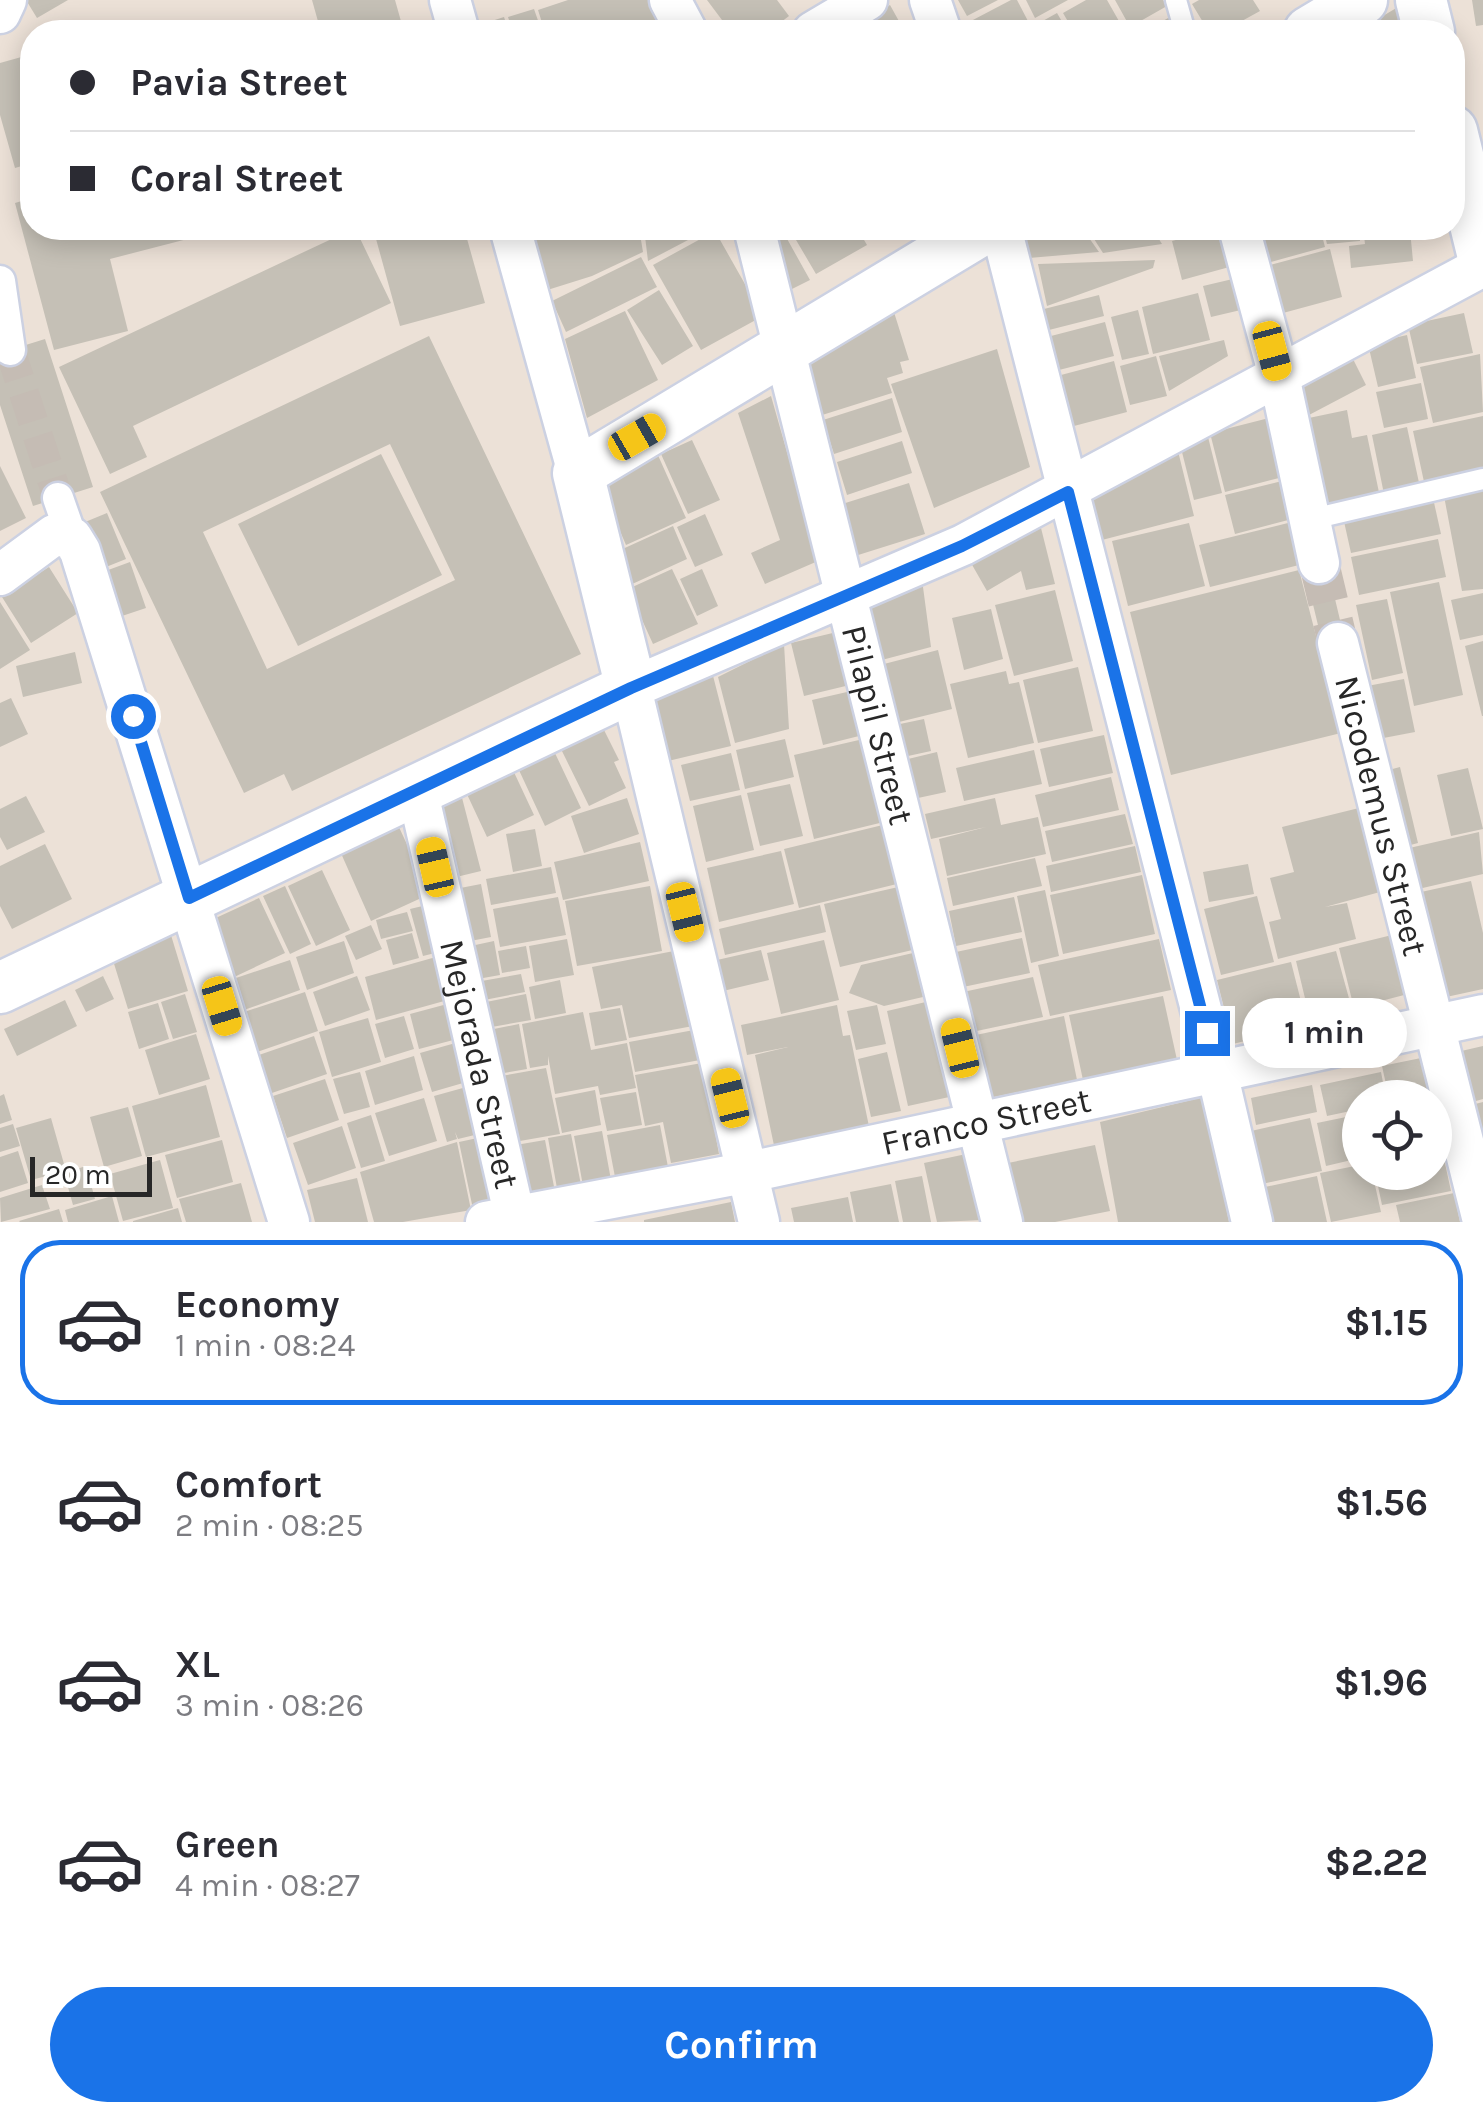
<!DOCTYPE html>
<html lang="en">
<head>
<meta charset="utf-8">
<style>
	:root { --surface:#fff; --page:#f7f7f7; --text:#2b2b33; --muted:#7c7c81; --line:#e1e1e2; --accent:#1a73e8 }
	body { margin:0; font-family:Karla,sans-serif; background:var(--page); color:var(--text); height:100vh; display:flex; flex-direction:column; font-size:38px; white-space:nowrap }
	* { box-sizing:border-box; margin:0 }
	p { font-size:32px; color:var(--muted) }
	.icon { flex:none; width:55px; height:55px; fill:none; stroke:currentColor; stroke-width:2; stroke-linecap:round; stroke-linejoin:round }
	.map { position:relative; height:1222px; overflow:hidden }
	.sheet { display:flex; flex-direction:column; background:var(--surface); flex:1 }
	.sheet>* { flex:none }
	.top-card { position:absolute; left:20px; top:20px; width:1445px; height:220px; border-radius:40px; box-shadow:0 5px 25px #0003; display:grid; align-content:center; height:220px; padding:0 50px; background:var(--surface) }
	.tools { position:absolute; left:1342px; top:1080px; display:grid; gap:20px }
	.tools a { display:grid; place-items:center; width:110px; height:110px; border-radius:50%; background:var(--surface); box-shadow:0 5px 25px #0003; font-size:50px }
	.scale { position:absolute; left:30px; bottom:25px; width:122px; box-sizing:border-box; padding-left:10px; border:5px solid #272727; border-top:0; font-size:28px; line-height:35px; white-space:nowrap; color:#272727; -webkit-text-stroke:8px #fff; paint-order:stroke }
	.end { position:absolute; width:45px; height:45px; margin:-22px; border:12px solid #1a73e8; background:#fff; box-shadow:0 0 0 5px #fff }
	.from { border-radius:50% }
	.bubble { position:absolute; height:70px; border-radius:35px; background:var(--surface); box-shadow:0 5px 25px #0003; font-size:32px; font-weight:700; line-height:70px; text-align:center }
	.car { position:absolute; width:30px; height:60px; margin:-30px -15px; border-radius:12px; box-shadow:0 0 8px 2px #0007; background:linear-gradient(#f5c518 24%,#345 0 40%,#f5c518 0 76%,#345 0 86%,#f5c518 0) }
	.top-card b { display:flex; align-items:center; gap:35px; height:95px; font-size:38px }
	.top-card b+b { border-top:2px solid var(--line) }
	.top-card i { width:25px; height:25px; background:var(--text) }
	ul { padding:18px 0 0; list-style:none }
	li { display:flex; align-items:center; gap:30px; height:165px; margin:0 20px 15px; padding:0 30px; border:5px solid transparent; border-radius:40px }
	li div { flex:1 }
	li b { display:block; font-size:38px }
	li em { font-style:normal; font-weight:700 }
	li.on { border-color:var(--accent) }
	li>.icon { width:90px; height:90px; stroke-width:1.5 }
	.primary-button { display:flex; gap:20px; margin-top:auto; padding:20px 50px }
	.primary-button a { flex:1; height:115px; border-radius:60px; background:var(--accent); color:#fff; font-size:40px; font-weight:700; line-height:115px; text-align:center }
	.map>svg:first-child { display:block }
</style>
</head>
<body>
<div class="map">
<svg width="1483" height="1222" viewBox="0 0 1483 1222">
	<rect width="100%" height="100%" fill="#ece1d7"/>
	<path fill="#c5c0b6" fill-rule="evenodd" d="M26 0H68L37 18Z
		M312 0H395L404 32H321Z
		M568 0H655L663 25 639 32H545L538 10Z
		M707 0H777L789 16 768 32H731Z
		M958 0H998L967 16Z
		M1011 0H1017L1029 23 1011 32H977L971 21Z
		M1026 0H1068L1035 18Z
		M1086 0H1107L1124 30 1074 32 1063 13Z
		M1115 0H1163L1167 6 1130 27Z
		M1199 0H1253L1260 11 1222 32H1209L1192 4Z
		M1472 0H1483V25L1476 26Z
		M890 5 905 32H854L851 27Z
		M1398 7 1413 32H1356Z
		M534 9 542 32H513L508 17Z
		M1057 13 1068 32H1023Z
		M504 17 509 32H468L467 29Z
		M1170 17 1179 32H1143Z
		M32 54V163L15 168 0 115V63Z
		M32 198V228L226 229 110 259 128 331 54 350 15 203Z
		M355 228 391 303 133 426 147 457 110 474 59 367Z
		M373 228H464L485 303 400 326Z
		M530 228H639L643 252 592 276 541 292Z
		M644 228H711L648 261Z
		M766 228H781L810 280 792 289 760 231Z
		M789 228H857L867 245 816 274Z
		M1027 228H1082L1099 252 1029 258 1020 245 1029 239 1023 230Z
		M1087 228H1152L1162 244 1103 253Z
		M1158 228H1197V229L1165 238Z
		M1223 228 1233 266 1182 280 1172 241Z
		M1250 228H1320L1325 247 1260 265Z
		M1323 228H1359L1360 241 1327 244Z
		M1363 228 1410 230 1413 261 1351 268 1349 246 1365 244Z
		M715 231 763 316 701 350 653 265Z
		M1330 249 1342 297 1272 316 1259 268Z
		M641 257 657 287 566 332 552 301Z
		M1155 260 1153 268 1047 306 1038 264Z
		M1237 278 1245 309 1211 317 1203 286Z
		M659 290 693 346 662 365 627 310Z
		M1198 293 1210 340 1153 354 1142 307Z
		M1099 295 1104 316 1049 330 1044 309Z
		M893 309 909 360 900 362 903 373 887 378 892 393 819 416 804 366Z
		M1138 310 1149 354 1122 360 1111 317Z
		M625 311 658 380 587 418 565 339Z
		M1464 313 1473 353 1417 364 1408 325Z
		M1105 322 1114 356 1059 370 1051 336Z
		M1407 335 1416 378 1378 387 1368 344Z
		M429 336 581 654 292 791 284 774 244 793 100 492ZM390 444 455 580 267 669 203 532Z
		M45 339 93 487 33 506 0 405V353Z
		M1224 340 1228 356 1169 391 1159 356Z
		M997 349 1030 467 934 508 891 384Z
		M1480 354 1483 412 1433 423 1420 367Z
		M1156 356 1167 396 1130 405 1120 366Z
		M1352 357 1366 385 1309 415 1294 388Z
		M1114 361 1127 412 1074 426 1061 375Z
		M1421 383 1428 419 1384 428 1376 392Z
		M771 396 818 561 765 584 751 553 780 540 738 413Z
		M892 398 902 432 834 454 823 420Z
		M1347 410 1352 438 1367 435 1381 502 1325 514 1304 419Z
		M1483 416V478L1426 491 1413 431Z
		M1269 418 1283 477 1225 492 1210 433Z
		M1407 427 1421 492 1385 499 1372 435Z
		M1208 437 1222 493 1194 500 1180 444Z
		M692 440 720 500 688 514 661 454Z
		M902 441 912 473 847 495 837 462Z
		M1177 447 1194 516 1102 540 1088 495Z
		M657 453 686 518 626 545 598 480Z
		M381 454 442 575 298 646 238 524Z
		M0 466 26 518 0 531Z
		M1282 481 1292 519 1235 534 1225 495Z
		M909 483 925 534 855 556 839 505Z
		M1483 488V589L1462 591 1444 496Z
		M1433 498 1441 534 1351 553 1343 517Z
		M107 513 126 559 91 573 73 527Z
		M705 514 723 555 695 567 677 527Z
		M1292 522 1303 564 1210 587 1199 545Z
		M1189 523 1205 586 1128 606 1112 541Z
		M1040 524 1055 584 1026 590 1021 571 987 591 967 556Z
		M673 526 687 559 630 585 616 552Z
		M1438 539 1446 577 1359 595 1351 557Z
		M1326 561 1345 641 1323 646 1304 567Z
		M130 562 146 608 116 618 100 573Z
		M49 567 78 613 31 643 2 597Z
		M672 569 698 624 653 644 628 589Z
		M702 569 718 606 697 616 680 579Z
		M1299 570 1341 733 1171 775 1130 612Z
		M921 572 931 647 878 661 862 600Z
		M1439 582 1463 695 1414 706 1390 592Z
		M1055 590 1073 661 1014 676 995 605Z
		M1483 593V635L1460 640 1451 600Z
		M1387 599 1403 673 1372 680 1356 605Z
		M0 602 30 650 0 669Z
		M991 609 1003 659 964 670 952 618Z
		M841 631 854 684 804 696 791 643Z
		M1483 641V716H1482L1465 646Z
		M784 644 789 729 735 743 718 677Z
		M938 650 952 709 899 722 884 664Z
		M75 652 82 683 23 697 16 666Z
		M710 664 731 746 668 761 652 694Z
		M1078 667 1093 731 1038 743 1023 680Z
		M1006 671 1009 684 1019 682 1034 743 968 758 950 684Z
		M1404 679 1415 732 1373 740 1362 687Z
		M860 689 871 733 823 745 812 700Z
		M11 698 28 734 0 747V703Z
		M924 719 931 751 908 756 900 724Z
		M601 724 619 760 614 762 626 788 589 806 559 745Z
		M1104 735 1113 773 1049 787 1040 749Z
		M872 737 892 820 814 839 794 755Z
		M785 739 794 777 745 789 736 750Z
		M1034 750 1042 784 964 801 956 768Z
		M554 751 581 808 545 826 518 768Z
		M937 752 946 792 918 798 908 759Z
		M731 753 740 790 690 801 681 765Z
		M1400 767 1418 843 1403 847 1385 771Z
		M512 768 534 815 487 837 465 790Z
		M1468 768 1483 829 1451 836 1437 775Z
		M1111 777 1119 810 1043 827 1035 795Z
		M790 784 803 836 760 846 747 793Z
		M460 790 481 871 448 879 427 799Z
		M741 795 754 850 706 862 693 806Z
		M26 796 45 832 7 850 0 837V809Z
		M627 798 639 834 584 853 571 816Z
		M995 798 1001 825 1038 817 1046 854 947 876 939 839 986 827 931 839 925 814Z
		M1359 808 1380 892 1325 907 1347 903 1356 939 1278 959 1269 922 1281 919 1270 878 1294 872 1282 827Z
		M1125 814 1133 844 1052 862 1045 831Z
		M891 823 905 882 799 908 784 849Z
		M398 825 430 894 371 921 340 851Z
		M535 829 542 866 513 872 506 834Z
		M1479 832 1483 874 1414 890 1405 849Z
		M640 842 649 881 563 900 554 862Z
		M45 844 72 899 12 929 0 906V866Z
		M1135 846 1141 872 1051 892 1046 866Z
		M781 851 794 904 719 922 707 868Z
		M1035 858 1042 886 953 906 947 878Z
		M1248 864 1254 894 1209 902 1203 872Z
		M551 867 556 893 491 905 486 879Z
		M322 870 350 930 316 946 288 886Z
		M1142 875 1155 934 1063 954 1050 895Z
		M1471 881 1483 933V989L1437 999 1412 894Z
		M481 884 491 937 460 943 450 890Z
		M907 885 921 948 840 967 824 904Z
		M285 886 311 944 290 954 263 896Z
		M650 886 662 951 577 966 565 901Z
		M1045 890 1059 956 1031 963 1017 896Z
		M1257 896 1274 962 1221 975 1204 909Z
		M558 897 566 935 500 947 493 909Z
		M1014 897 1022 932 956 946 949 911Z
		M259 898 285 953 232 978 207 922Z
		M431 904 443 951 423 956 410 909Z
		M820 905 826 932 725 955 719 929Z
		M407 912 413 931 381 939 376 920Z
		M167 922 188 991 128 1009 107 941Z
		M371 925 382 949 356 960 345 936Z
		M412 933 419 958 393 965 386 940Z
		M1392 935 1408 994 1354 1008 1339 948Z
		M1022 938 1030 973 963 987 956 952Z
		M567 939 574 975 535 982 529 946Z
		M1159 939 1171 990 1050 1016 1038 965Z
		M824 940 839 1000 781 1014 767 953Z
		M344 941 354 973 307 990 296 957Z
		M494 941 500 975 472 980 466 947Z
		M526 946 530 968 502 973 498 951Z
		M679 950 693 1026 629 1038 622 1005 601 1009 592 967Z
		M761 950 769 980 723 991 717 960Z
		M1336 951 1353 1013 1311 1023 1296 961Z
		M913 953 923 997 884 1006 849 993 861 965Z
		M443 955 455 998 376 1020 365 977Z
		M290 960 300 990 244 1010 233 979Z
		M1291 962 1307 1025 1233 1044 1217 980Z
		M521 974 525 992 479 1001 476 982Z
		M103 976 114 999 86 1012 75 990Z
		M357 976 370 1010 325 1026 313 992Z
		M1033 977 1043 1017 972 1032 963 992Z
		M560 980 566 1013 535 1019 529 987Z
		M305 992 318 1031 257 1052 244 1012Z
		M185 994 197 1032 173 1039 161 1002Z
		M526 994 531 1020 486 1028 481 1003Z
		M1163 996 1177 1060 1083 1080 1069 1015Z
		M943 998 963 1094 908 1106 887 1011Z
		M65 1000 77 1026 17 1056 4 1029Z
		M158 1003 169 1039 139 1049 128 1012Z
		M451 1003 461 1038 419 1049 410 1014Z
		M837 1005 843 1036 850 1035 871 1136 776 1155 755 1055 788 1047 747 1055 741 1025Z
		M877 1005 886 1044 856 1050 847 1011Z
		M620 1008 627 1040 595 1046 589 1013Z
		M583 1012 591 1050 627 1043 636 1088 600 1095 598 1086 555 1094 548 1056V1065L530 1068 522 1024Z
		M404 1016 414 1049 385 1058 375 1024Z
		M1064 1016 1077 1080 989 1098 976 1035Z
		M368 1018 381 1062 332 1077 319 1032Z
		M519 1024 527 1069 492 1075 484 1031Z
		M694 1030 700 1060 635 1072 629 1042Z
		M196 1034 210 1079 159 1095 145 1050Z
		M314 1036 327 1074 269 1094 256 1056Z
		M459 1042 470 1081 432 1092 420 1053Z
		M1483 1046V1099L1469 1103 1457 1052Z
		M887 1052 901 1111 871 1117 858 1059Z
		M414 1056 423 1090 375 1105 365 1071Z
		M1421 1058 1429 1094 1389 1098 1382 1066Z
		M702 1063 719 1154 671 1163 663 1122 645 1126 635 1075Z
		M546 1068 560 1134 514 1142 501 1076Z
		M360 1072 370 1107 344 1114 333 1079Z
		M1381 1072 1386 1098H1360V1109L1327 1116 1320 1085Z
		M325 1079 339 1120 287 1138 273 1096Z
		M206 1085 220 1137 146 1157 132 1106Z
		M1312 1085 1317 1112 1256 1125 1251 1098Z
		M470 1086 483 1133 458 1139 455 1132 457 1139 447 1142 434 1096Z
		M595 1090 601 1125 562 1133 555 1098Z
		M636 1092 642 1125 607 1131 600 1098Z
		M4 1094 12 1120 0 1124V1096Z
		M1204 1097 1229 1222H1118L1100 1122Z
		M424 1098 437 1141 389 1156 375 1113Z
		M1483 1102V1168L1467 1106Z
		M128 1107 142 1156 104 1167 90 1117Z
		M371 1115 385 1161 361 1168 347 1123Z
		M1356 1115 1360 1158 1326 1166 1317 1123Z
		M51 1118 66 1171 31 1180 16 1128Z
		M1310 1118 1322 1171 1262 1184 1251 1131Z
		M13 1124 20 1146 0 1152V1128Z
		M660 1125 668 1167 615 1177 607 1135Z
		M342 1126 356 1168 308 1185 293 1143Z
		M602 1131 611 1180 583 1186 574 1136Z
		M571 1134 582 1190 558 1194 548 1138Z
		M487 1136 502 1208 474 1214 459 1142Z
		M222 1140 233 1182 177 1198 165 1155Z
		M545 1140 556 1197 521 1204 510 1146Z
		M457 1142 471 1210 403 1222H374L360 1172Z
		M1095 1145 1110 1211 1055 1222H1021L1008 1163Z
		M1441 1145 1451 1191 1382 1205 1375 1172H1435V1147Z
		M18 1151 28 1183 0 1192V1157Z
		M971 1153 984 1220 937 1222 924 1163Z
		M160 1160 173 1208 123 1221 110 1174Z
		M1360 1165V1172H1372L1381 1212 1331 1222 1320 1173Z
		M86 1166 95 1199 73 1205 64 1173Z
		M922 1176 931 1222H903L895 1181Z
		M1317 1176 1327 1222H1267L1260 1188Z
		M357 1178 368 1222H315L307 1190Z
		M241 1183 252 1222H186L179 1199Z
		M891 1184 899 1222H856L850 1192Z
		M42 1185 50 1209 1 1222 0 1198Z
		M1454 1193 1460 1222H1400L1396 1205Z
		M112 1196 119 1222H68L65 1210Z
		M848 1197 853 1222H794L791 1208Z
		M731 1202 735 1222H644V1220Z
		M178 1208 182 1222H133V1221Z
		M59 1209 63 1222H20L19 1221Z"/>
	<g fill="none" stroke-linecap="round" stroke-linejoin="round">
		<path stroke="#c5bcb4" stroke-width="30" stroke-dasharray="30 15" stroke-linecap="butt" d="M10 350 58 498"/>
		<path stroke="#c5bcb4" stroke-width="40" stroke-dasharray="40 20" stroke-linecap="butt" d="M1319 563 1338 643"/>
		<defs>
			<path id="service" d="M1176 0 1185 32
				M1308 520 1483 479"/>
			<path id="pedestrian" d="M0 281 10 350
				M58 498 72 538"/>
			<g id="minor">
				<path d="M450 0 459 32"/>
				<path d="M670 0 687 32"/>
				<path d="M930 0 941 32"/>
				<path d="M0 13 6 0"/>
				<path d="M813 32 867 0"/>
				<path d="M510 228 578 473"/>
				<path id="s1" d="M754 228 1002 1222"/>
				<path d="M1001 228 1217 1072 1252 1222"/>
				<path d="M1239 228 1279 376 1319 563"/>
				<path d="M0 575 54 535 72 538 80 551 289 1222"/>
				<path id="s2" d="M1338 643 1483 1221"/>
				<path id="s3" d="M417 789 516 1222"/>
				<path id="s4" d="M486 1222 749 1172 1483 1015"/>
				<path d="M759 1222 631 688 963 545 1483 266"/>
			</g>
			<path id="tertiary" d="M1421 0 1429 32
				M1309 32 1362 0
				M1452 131 1483 257
				M0 988 631 688 578 473 985 228"/>
		</defs>
		<use href="#service" stroke="#ccd1e2" stroke-width="25"/>
		<use href="#pedestrian" stroke="#ccd1e2" stroke-width="35"/>
		<use href="#minor" stroke="#ccd1e2" stroke-width="45"/>
		<use href="#tertiary" stroke="#ccd1e2" stroke-width="55"/>
		<use href="#service" stroke="#fff" stroke-width="20"/>
		<use href="#pedestrian" stroke="#fff" stroke-width="30"/>
		<use href="#minor" stroke="#fff" stroke-width="40"/>
		<use href="#tertiary" stroke="#fff" stroke-width="50"/>
	</g>
	<g fill="none" stroke-linecap="round" stroke-linejoin="round">
		<path stroke="#1a73e8" stroke-width="12" d="M133 716 189 898 631 688 962 546 1068 492 1207 1033"/>
	</g>
	<g text-anchor="middle" stroke-width="9" stroke-linejoin="round" paint-order="stroke">
		<g font-size="35" fill="#272727" stroke="#fff">
			<text dy="12" stroke="none"><textPath href="#s1" startOffset="512">Pilapil Street</textPath></text>
			<text dy="12" stroke="none"><textPath href="#s2" startOffset="178">Nicodemus Street</textPath></text>
			<text dy="12" stroke="none"><textPath href="#s3" startOffset="282">Mejorada Street</textPath></text>
			<text dy="12" stroke="none"><textPath href="#s4" startOffset="510">Franco Street</textPath></text>
		</g>
	</g>
</svg>
<div class="tools">
<a><svg class="icon" aria-label="locate" viewBox="0 0 24 24"><circle cx="12" cy="12" r="6"/><path d="M12 2v4M12 18v4M2 12h4M18 12h4"/></svg></a>
</div>
<div class="scale">20 m</div>
<i class="end from" style="left:133px;top:716px"></i>
<i class="end" style="left:1207px;top:1033px"></i>
<div class="bubble" style="left:1242px;top:998px;width:165px">1 min</div>
<i class="car" style="left:1272px;top:351px;rotate:165deg"></i>
<i class="car" style="left:637px;top:437px;rotate:60deg"></i>
<i class="car" style="left:435px;top:867px;rotate:347deg"></i>
<i class="car" style="left:685px;top:912px;rotate:166deg"></i>
<i class="car" style="left:222px;top:1006px;rotate:163deg"></i>
<i class="car" style="left:960px;top:1048px;rotate:346deg"></i>
<i class="car" style="left:730px;top:1098px;rotate:346deg"></i>
<div class="top-card">
<b><i class="from"></i>Pavia Street</b>
<b><i></i>Coral Street</b>
</div>
</div>
<section class="sheet">
<ul>
<li class="on"><svg class="icon" aria-label="car" viewBox="0 0 24 24"><path d="M5 17H2v-5l4-1 3-4h7l3 4 3 1v5h-3M9 17h6M6 11h13"/><circle cx="7" cy="17" r="2"/><circle cx="17" cy="17" r="2"/></svg><div><b>Economy</b><p>1 min · 08:24</p></div><em>$1.15</em></li>
<li><svg class="icon" aria-label="car" viewBox="0 0 24 24"><path d="M5 17H2v-5l4-1 3-4h7l3 4 3 1v5h-3M9 17h6M6 11h13"/><circle cx="7" cy="17" r="2"/><circle cx="17" cy="17" r="2"/></svg><div><b>Comfort</b><p>2 min · 08:25</p></div><em>$1.56</em></li>
<li><svg class="icon" aria-label="car" viewBox="0 0 24 24"><path d="M5 17H2v-5l4-1 3-4h7l3 4 3 1v5h-3M9 17h6M6 11h13"/><circle cx="7" cy="17" r="2"/><circle cx="17" cy="17" r="2"/></svg><div><b>XL</b><p>3 min · 08:26</p></div><em>$1.96</em></li>
<li><svg class="icon" aria-label="car" viewBox="0 0 24 24"><path d="M5 17H2v-5l4-1 3-4h7l3 4 3 1v5h-3M9 17h6M6 11h13"/><circle cx="7" cy="17" r="2"/><circle cx="17" cy="17" r="2"/></svg><div><b>Green</b><p>4 min · 08:27</p></div><em>$2.22</em></li>
</ul>
<div class="primary-button"><a>Confirm</a></div>
</section>
</body>
</html>
